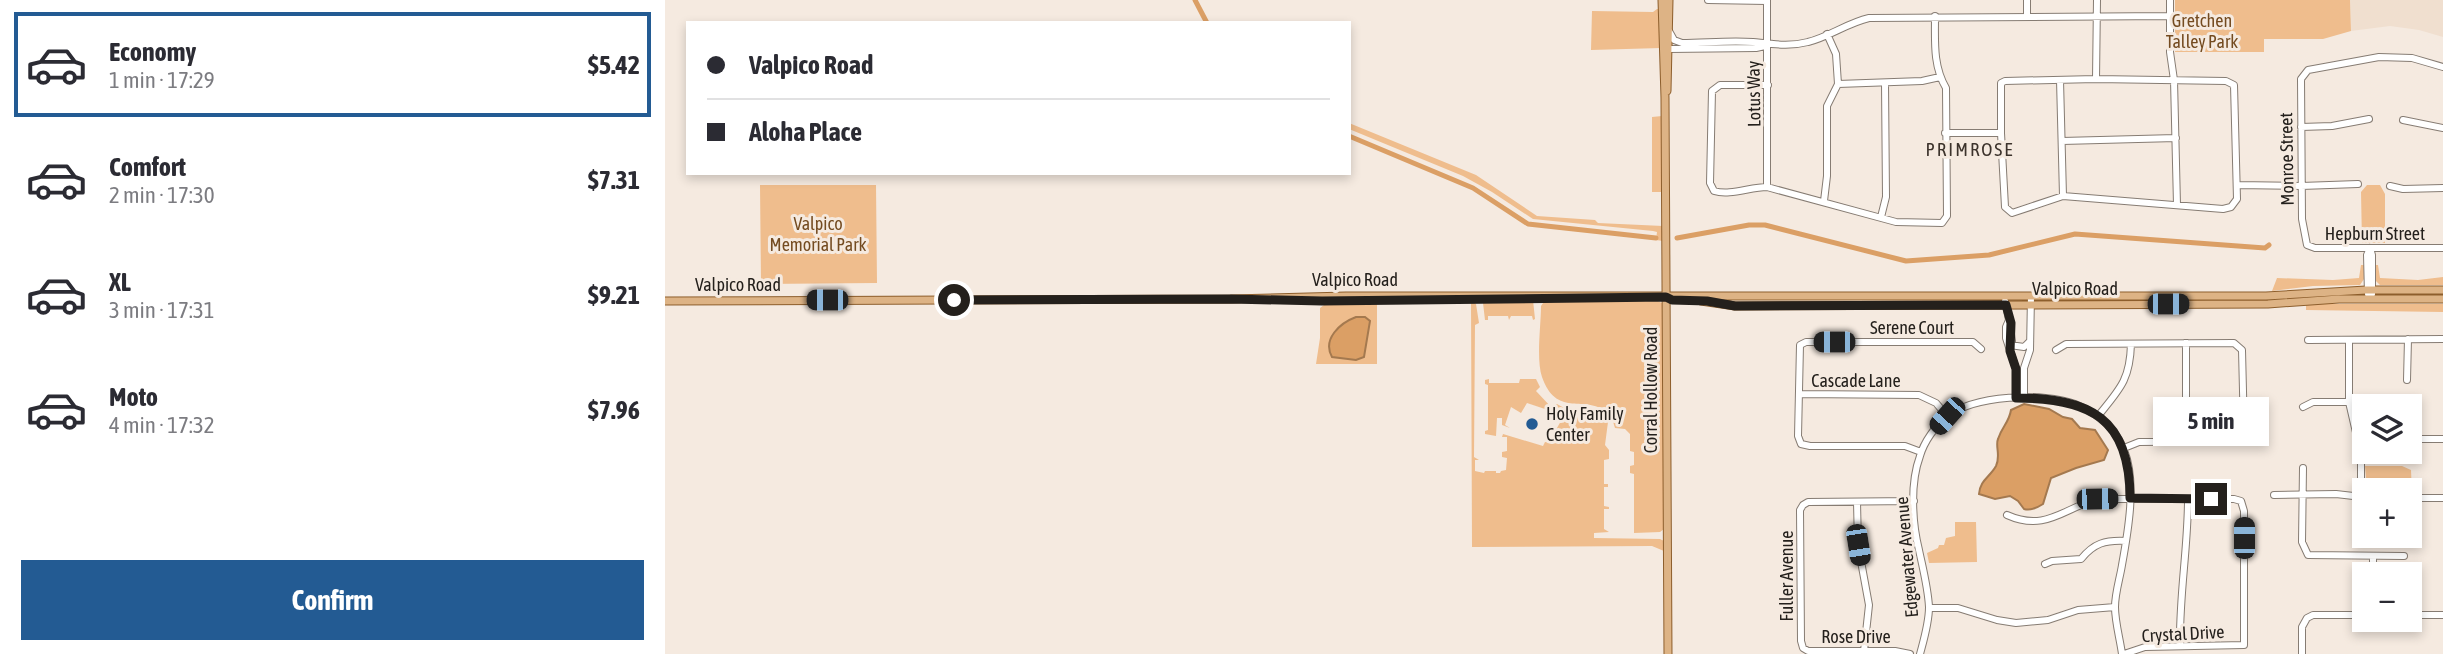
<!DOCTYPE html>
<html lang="en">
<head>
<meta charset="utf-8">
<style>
	:root { --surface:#fff; --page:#f7f7f7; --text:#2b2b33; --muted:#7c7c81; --line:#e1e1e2; --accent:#235b93 }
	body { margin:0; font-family:"Asap Condensed",sans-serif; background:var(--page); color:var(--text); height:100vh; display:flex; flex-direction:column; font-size:26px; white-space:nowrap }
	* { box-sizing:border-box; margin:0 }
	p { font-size:23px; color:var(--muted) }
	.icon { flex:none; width:38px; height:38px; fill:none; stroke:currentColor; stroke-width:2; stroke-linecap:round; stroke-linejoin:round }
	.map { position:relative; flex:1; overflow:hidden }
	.panel { display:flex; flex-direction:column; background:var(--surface); width:665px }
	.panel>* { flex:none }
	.top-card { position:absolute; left:21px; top:21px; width:665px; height:154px; border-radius:0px; box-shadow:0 4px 10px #0003; display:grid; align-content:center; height:154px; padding:0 21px; background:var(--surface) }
	.controls { position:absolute; left:1687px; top:394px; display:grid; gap:14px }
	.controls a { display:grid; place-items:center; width:70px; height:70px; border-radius:0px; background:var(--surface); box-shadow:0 4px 10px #0003; font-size:35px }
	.end { position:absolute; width:32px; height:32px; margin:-16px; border:9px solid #24201c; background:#fff; box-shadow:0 0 0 4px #fff }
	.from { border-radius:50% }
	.bubble { position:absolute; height:49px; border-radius:0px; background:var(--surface); box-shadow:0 4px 10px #0003; font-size:23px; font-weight:700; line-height:49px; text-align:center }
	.car { position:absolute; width:21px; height:42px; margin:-21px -10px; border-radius:9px; box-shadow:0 0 5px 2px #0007; background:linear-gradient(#222 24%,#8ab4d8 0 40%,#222 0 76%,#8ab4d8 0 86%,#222 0) }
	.top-card b { display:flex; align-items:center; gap:24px; height:66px; font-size:26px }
	.top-card b+b { border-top:2px solid var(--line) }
	.top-card i { width:18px; height:18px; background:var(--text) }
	ul { padding:12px 0 0; list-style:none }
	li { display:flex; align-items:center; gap:21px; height:105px; margin:0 14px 10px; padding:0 7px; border:4px solid transparent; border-radius:0px }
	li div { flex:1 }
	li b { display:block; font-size:26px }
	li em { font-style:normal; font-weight:700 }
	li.selected { border-color:var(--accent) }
	li>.icon { width:63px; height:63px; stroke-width:1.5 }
	.cta { display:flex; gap:14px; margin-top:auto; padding:14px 21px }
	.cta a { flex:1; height:80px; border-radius:0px; background:var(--accent); color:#fff; font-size:28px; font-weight:700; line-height:80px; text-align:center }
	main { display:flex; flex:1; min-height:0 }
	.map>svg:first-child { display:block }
</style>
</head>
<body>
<main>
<section class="panel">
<ul>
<li class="selected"><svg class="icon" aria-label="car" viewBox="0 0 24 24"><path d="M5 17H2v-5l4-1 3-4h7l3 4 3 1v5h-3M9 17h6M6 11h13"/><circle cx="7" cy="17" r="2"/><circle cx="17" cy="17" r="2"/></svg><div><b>Economy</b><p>1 min · 17:29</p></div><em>$5.42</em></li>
<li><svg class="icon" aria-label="car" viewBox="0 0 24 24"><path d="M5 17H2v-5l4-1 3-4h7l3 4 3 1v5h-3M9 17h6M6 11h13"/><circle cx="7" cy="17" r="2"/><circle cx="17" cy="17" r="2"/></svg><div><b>Comfort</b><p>2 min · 17:30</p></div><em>$7.31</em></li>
<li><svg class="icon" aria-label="car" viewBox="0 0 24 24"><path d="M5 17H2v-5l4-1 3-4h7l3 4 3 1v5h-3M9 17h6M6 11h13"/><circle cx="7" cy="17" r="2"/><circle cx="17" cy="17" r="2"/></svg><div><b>XL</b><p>3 min · 17:31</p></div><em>$9.21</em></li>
<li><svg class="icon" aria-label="car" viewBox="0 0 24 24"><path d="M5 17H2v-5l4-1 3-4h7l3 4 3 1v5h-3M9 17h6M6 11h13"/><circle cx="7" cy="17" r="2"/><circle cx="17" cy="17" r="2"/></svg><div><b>Moto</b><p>4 min · 17:32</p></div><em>$7.96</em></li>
</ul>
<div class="cta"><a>Confirm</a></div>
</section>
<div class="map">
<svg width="1778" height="654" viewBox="0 0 1778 654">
	<rect width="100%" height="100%" fill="#f5eae0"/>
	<path fill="#f0dfcf" d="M1685 0H1778V37L1754 30 1725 26 1686 31Z"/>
	<path fill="#efbd8d" d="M1510 0H1685L1686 31 1658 39H1599V52H1510Z
		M992 9H995L996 48 926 50 927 11 988 12Z
		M997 116 998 192H987V117Z
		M684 123 811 175 872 216 930 220 933 223 998 226V241L991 240 992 232 988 231 868 219 827 192 798 176 684 129Z
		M95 185H211L212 283 96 284Z
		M1702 185H1715L1720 194V243H1697L1696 192Z
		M1696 265H1699V279L1695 285 1648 286 1607 291 1612 278 1668 280 1694 278Z
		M1710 265H1713L1715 278 1753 280 1778 277V285H1715L1710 280Z
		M989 299 997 303 999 309V529L995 532 969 533V474L965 473V466L969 465V452L965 451V434L960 429 950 428C948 421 946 414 939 410 918 396 891 417 877 377 871 359 876 326 876 306L880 300Z
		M806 300 811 304 814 323 810 325 809 457 814 460H810V471L819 473 820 471H831V473H835L836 471 841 470 842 458 837 457V452L842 451V437H837L838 434 878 446 880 442 889 443V433L896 421 888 417 889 412 862 403 856 413 846 407 840 425 845 428 837 425V418H832L831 436 820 434V431L823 430V385L820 384V380L824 379V383H854L855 379H871L875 387 871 391 887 408 892 404C897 407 903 410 909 411 923 413 933 409 943 422L940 445 944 450V459L939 460V484H943V487H939V506L944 507V509H939V529L944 532 929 533V538L995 539 999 541V551L987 546 807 547Z
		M822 300H868L870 319 868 320 867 316H846L844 320 843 316H823V320H820L818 303Z
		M663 302H712V364H651L655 338V308Z
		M1641 304H1778V312L1641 310Z
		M1700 466H1737L1746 470 1747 493 1745 490H1702Z
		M1290 522H1311L1312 562 1264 563 1262 553 1273 548 1274 545H1279L1281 538 1290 536Z"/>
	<path fill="#db9f65" stroke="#a4794f" stroke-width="2" d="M691 317H700L705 321 699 357 691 360 667 357C657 339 675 323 691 317Z
		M1359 404 1384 409 1398 417 1407 419 1415 428 1430 430 1443 450 1439 460 1411 468 1386 478 1378 504C1372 508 1366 511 1359 509L1353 501 1345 496 1330 499 1314 494C1315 480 1325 477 1331 466 1336 456 1330 446 1333 439 1337 426 1344 423 1346 410Z"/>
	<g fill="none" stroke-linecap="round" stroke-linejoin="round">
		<path stroke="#db9f65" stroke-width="5" d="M530 0 542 23
			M684 136 808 188 863 224 991 238
			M1012 238 1084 225H1100L1241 261 1324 255 1410 234 1600 248 1604 245"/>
		<defs>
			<path id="minor" d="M1043 0 1102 1
				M1102 0V187
				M1362 0V16
				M1505 0V52L1509 80 1512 205
				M1004 31 1009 40 1017 43C1040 43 1065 40 1088 42 1107 44 1124 47 1143 42 1164 37 1182 23 1204 18L1505 16
				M1162 34 1171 54 1173 84 1257 81 1275 77
				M1001 45 1004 49 1091 48 1100 46
				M1778 67 1747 58 1714 57 1643 70 1636 79 1637 219 1642 245 1650 248H1778
				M1431 79 1432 0
				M1103 85H1055L1047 91 1045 183 1049 191C1065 196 1085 187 1102 187L1231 222 1277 223 1282 216 1281 88C1268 66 1270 42 1270 16
				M1738 120 1778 128
				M1636 127 1667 126 1704 119
				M1280 133H1336V83L1340 81 1431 79 1561 81 1569 85 1572 199 1566 207 1558 209 1398 196
				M1336 133 1340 207 1347 213 1398 196 1395 80
				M1397 141 1511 138
				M1572 185 1636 186 1693 184
				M1725 186 1738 189 1778 188
				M1159 201 1162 176V106L1173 84
				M1216 217 1221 197 1220 83
				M1705 248 1707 255V294
				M1703 294 1702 255 1705 248
				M1340 301 1344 320 1341 327V338L1351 369V398
				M1344 320 1347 341 1345 345 1359 347 1365 341
				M1643 340 1778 339
				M1684 340V402L1696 454V497
				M1521 343V441
				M1391 350 1401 344 1569 343 1577 350 1579 432 1576 438 1570 441 1474 442 1459 448
				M1742 380 1743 339
				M1134 394 1254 395 1271 403 1282 416
				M1359 398V368L1365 350 1366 296
				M1638 407 1648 402H1684
				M1433 416C1455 389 1465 380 1466 344
				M1755 439H1778
				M1256 452 1240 446H1145L1136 444 1133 436 1135 345 1141 342H1308L1316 349
				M1638 468 1637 542 1643 555 1739 556
				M1609 495 1671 494 1697 497
				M1745 498H1778
				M1192 502 1193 545 1204 605 1199 651
				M1342 515C1380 532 1398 509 1432 499H1569L1576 501 1579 511V645L1480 647 1459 654
				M1708 556V574
				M1380 564 1387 561 1416 559C1429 543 1440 540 1461 541
				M1264 608H1293L1332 620 1351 623 1383 620 1413 610 1450 607
				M1745 615H1778
				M1515 646C1514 596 1523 548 1523 499
				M1245 654 1230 651H1143L1138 648 1136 641 1135 510 1138 505 1143 502 1249 501
				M1255 654C1259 639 1264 623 1264 607 1263 588 1258 569 1254 550 1247 522 1245 483 1255 456 1259 442 1270 426 1282 417 1308 395 1379 392 1410 404 1431 412 1451 429 1459 450 1472 482 1463 532 1457 565 1455 578 1450 593 1450 607 1450 622 1455 639 1457 654
				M1637 654V627L1642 618 1648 615H1699"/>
			<path id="major" d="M997 0 1000 98 1003 654
				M1002 91 1004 0
				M566 299 681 296H1601L1701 290H1778
				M0 301 570 299
				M1036 301 1070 306 1603 304 1674 299H1778"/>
		</defs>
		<use href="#minor" stroke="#867c73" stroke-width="8"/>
		<use href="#major" stroke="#8d5e2c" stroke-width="9"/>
		<use href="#minor" stroke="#fff" stroke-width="6"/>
		<use href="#major" stroke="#ddb385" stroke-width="7"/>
	</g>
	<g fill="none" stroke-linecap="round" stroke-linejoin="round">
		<path stroke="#24201c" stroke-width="9" d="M289 300 566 299 657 301 1001 297 1007 300 1042 301 1070 306 1341 305 1346 323 1345 351 1351 369V398C1425 398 1465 418 1465 498L1546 499"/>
	</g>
	<circle fill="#235b93" stroke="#f5eae0" stroke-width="2.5" cx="867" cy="424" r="7"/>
	<g text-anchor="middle" stroke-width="6" stroke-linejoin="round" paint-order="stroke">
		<g font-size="18" fill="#744b20" stroke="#f5eae0">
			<text x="1537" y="27">Gretchen<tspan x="1537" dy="21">Talley Park</tspan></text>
			<text x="153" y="230">Valpico<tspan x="153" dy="21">Memorial Park</tspan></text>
		</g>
		<g font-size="18" fill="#24201c" stroke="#f5eae0">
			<text transform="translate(1089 94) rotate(-91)" y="6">Lotus Way</text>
			<text transform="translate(1622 159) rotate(-91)" y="6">Monroe Street</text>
			<text x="1710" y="240">Hepburn Street</text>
			<text x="690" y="286">Valpico Road</text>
			<text x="73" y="291">Valpico Road</text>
			<text x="1410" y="295">Valpico Road</text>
			<text x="1247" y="334">Serene Court</text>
			<text x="1191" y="387">Cascade Lane</text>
			<text transform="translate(986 390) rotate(-90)" y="6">Corral Hollow Road</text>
			<text transform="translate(1242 557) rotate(-95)" y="6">Edgewater Avenue</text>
			<text transform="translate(1122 576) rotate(-90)" y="6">Fuller Avenue</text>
			<text transform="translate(1518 634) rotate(-3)" y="6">Crystal Drive</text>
			<text x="1191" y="643">Rose Drive</text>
		</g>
		<g font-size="18" fill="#24201c" stroke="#f5eae0" text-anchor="start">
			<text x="881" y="420">Holy Family<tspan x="881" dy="21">Center</tspan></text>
		</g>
		<g font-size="19" letter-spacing="2" fill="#3c332c" stroke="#f5eae0">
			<text x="1305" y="156">PRIMROSE</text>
		</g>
	</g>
</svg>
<div class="controls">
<a><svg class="icon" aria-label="layers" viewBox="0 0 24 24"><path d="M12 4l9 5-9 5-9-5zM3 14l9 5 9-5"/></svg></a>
<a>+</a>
<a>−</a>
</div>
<i class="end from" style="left:289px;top:300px"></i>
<i class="end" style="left:1546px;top:499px"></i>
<div class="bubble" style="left:1488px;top:397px;width:116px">5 min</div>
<i class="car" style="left:162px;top:300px;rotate:270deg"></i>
<i class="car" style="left:1503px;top:304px;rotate:90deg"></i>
<i class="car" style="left:1169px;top:342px;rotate:270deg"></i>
<i class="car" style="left:1282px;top:416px;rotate:222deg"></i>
<i class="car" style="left:1432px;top:499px;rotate:89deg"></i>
<i class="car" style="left:1579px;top:538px;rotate:0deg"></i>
<i class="car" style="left:1193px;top:545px;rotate:171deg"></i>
<div class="top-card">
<b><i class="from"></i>Valpico Road</b>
<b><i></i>Aloha Place</b>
</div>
</div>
</main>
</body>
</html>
